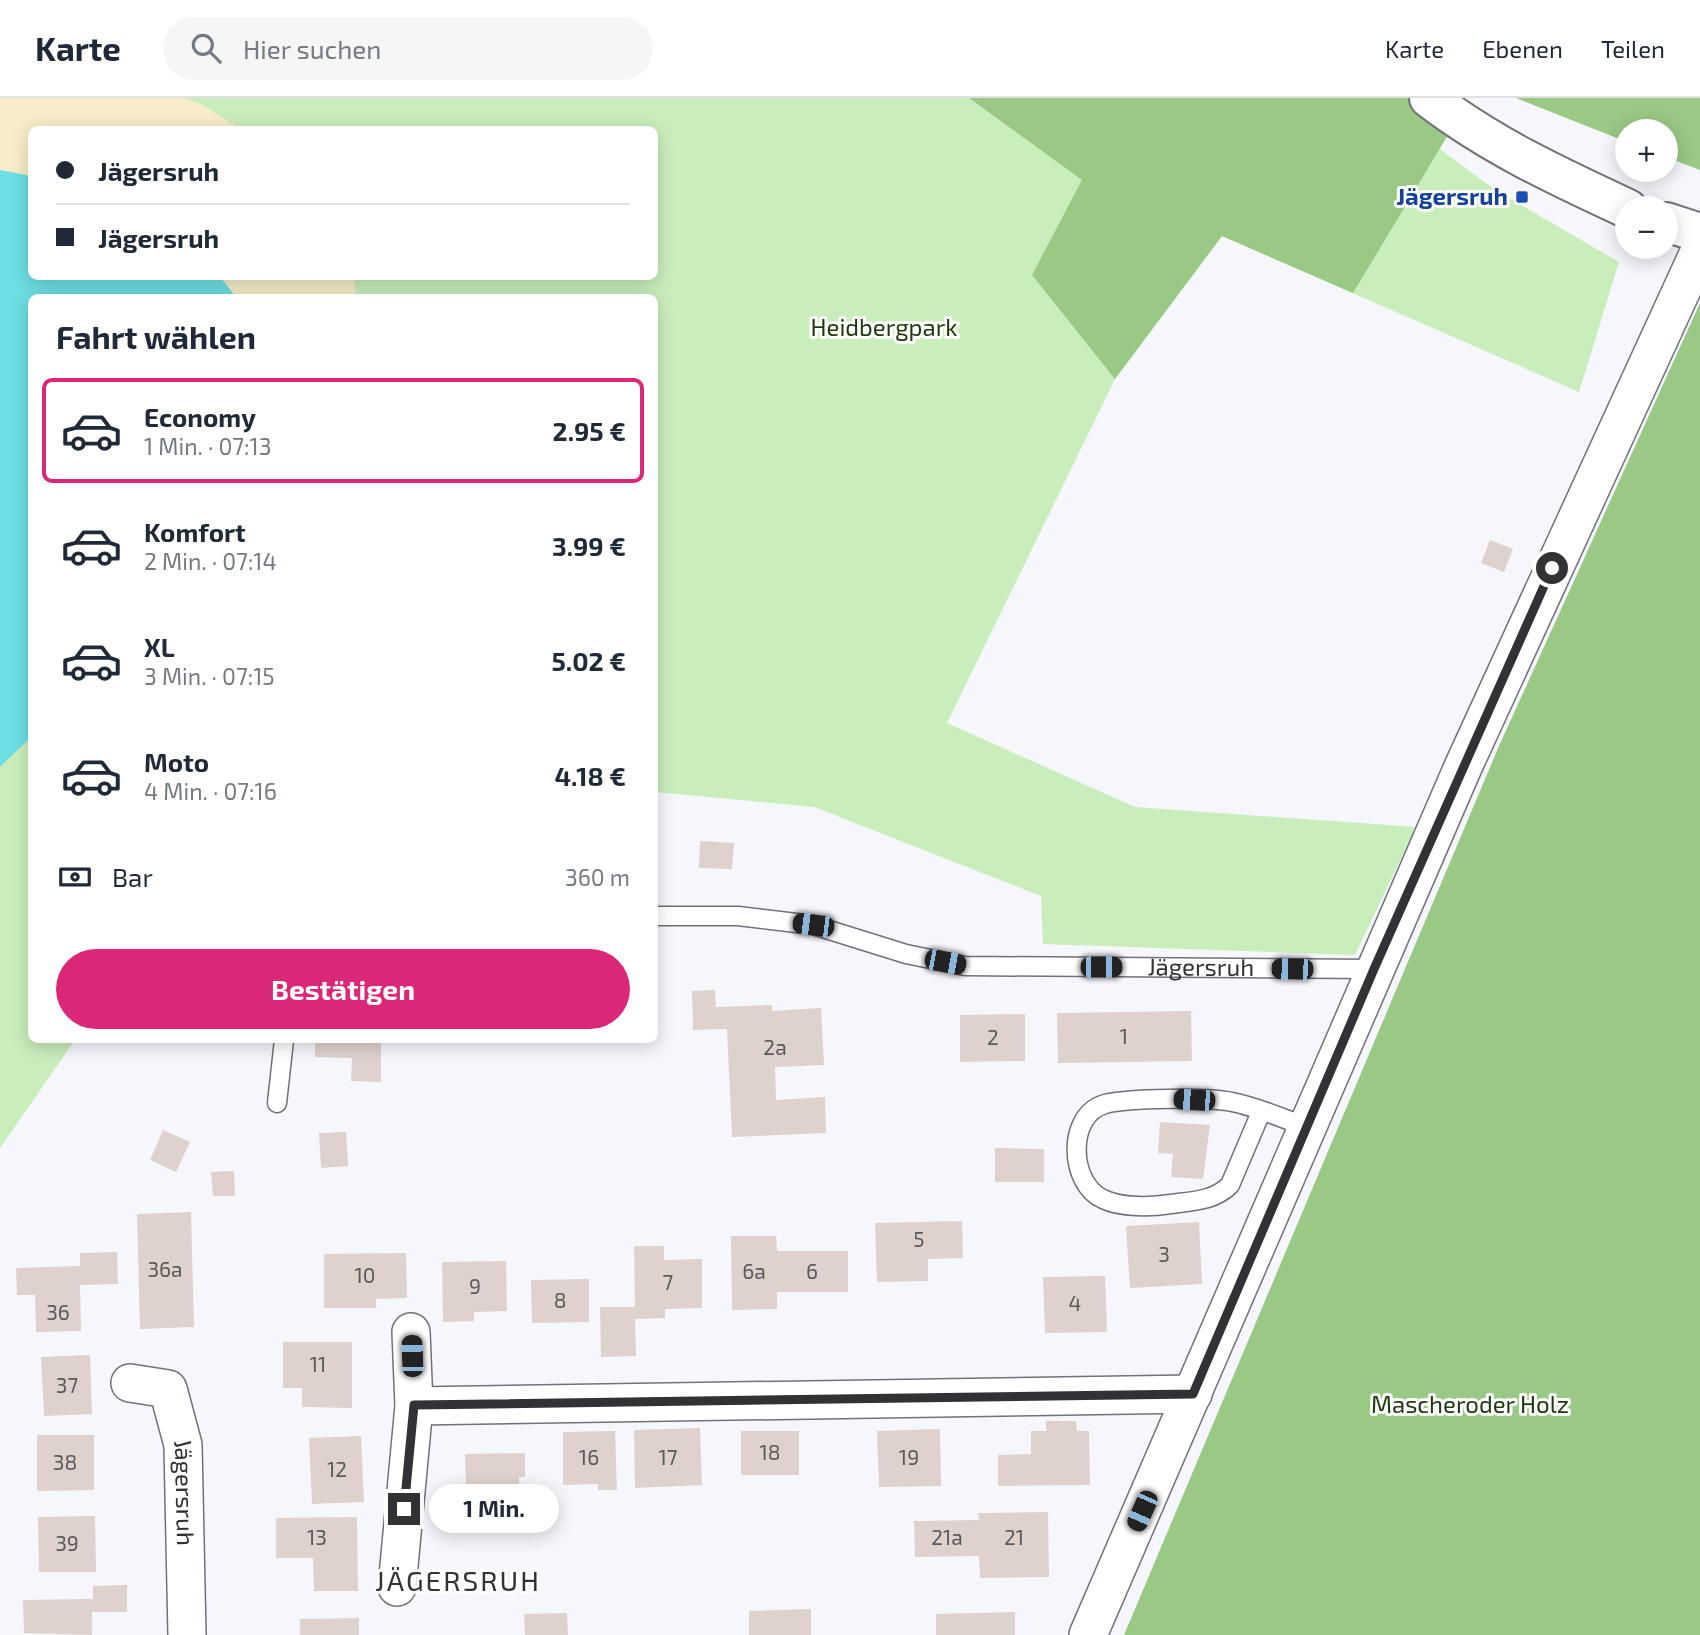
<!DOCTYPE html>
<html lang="de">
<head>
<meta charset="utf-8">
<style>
	:root { --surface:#fff; --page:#f6f6f7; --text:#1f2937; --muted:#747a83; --line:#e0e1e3; --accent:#db2777 }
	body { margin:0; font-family:"Exo 2",sans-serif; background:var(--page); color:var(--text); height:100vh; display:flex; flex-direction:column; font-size:26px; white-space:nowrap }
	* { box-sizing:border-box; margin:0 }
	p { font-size:23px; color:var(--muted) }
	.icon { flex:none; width:38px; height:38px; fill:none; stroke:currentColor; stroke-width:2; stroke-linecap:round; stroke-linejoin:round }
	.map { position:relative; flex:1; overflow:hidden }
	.panel { position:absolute; left:28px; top:196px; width:630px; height:749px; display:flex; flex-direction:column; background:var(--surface); border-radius:10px; box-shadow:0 4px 18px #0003 }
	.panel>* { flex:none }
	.banner { position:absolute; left:28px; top:28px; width:630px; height:154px; border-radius:10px; box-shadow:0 4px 18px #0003; display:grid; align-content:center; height:154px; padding:0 28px; background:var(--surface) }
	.buttons { position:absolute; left:1615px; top:21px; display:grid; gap:14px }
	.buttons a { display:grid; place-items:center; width:63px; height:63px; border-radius:50%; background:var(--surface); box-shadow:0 4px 18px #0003; font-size:35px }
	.end { position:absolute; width:32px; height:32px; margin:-16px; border:9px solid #313136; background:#fff; box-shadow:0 0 0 4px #fff }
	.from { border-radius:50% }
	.bubble { position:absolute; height:49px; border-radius:24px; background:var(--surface); box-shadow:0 4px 18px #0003; font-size:23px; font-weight:700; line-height:49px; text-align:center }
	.car { position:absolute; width:21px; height:42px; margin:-21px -10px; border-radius:9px; box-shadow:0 0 5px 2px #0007; background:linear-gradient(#222 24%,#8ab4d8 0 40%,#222 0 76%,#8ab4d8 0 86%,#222 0) }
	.banner b { display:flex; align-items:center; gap:24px; height:66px; font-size:26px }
	.banner b+b { border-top:2px solid var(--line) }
	.banner i { width:18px; height:18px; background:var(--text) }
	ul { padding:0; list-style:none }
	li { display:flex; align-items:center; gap:21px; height:105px; margin:0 14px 10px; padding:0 14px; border:4px solid transparent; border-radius:10px }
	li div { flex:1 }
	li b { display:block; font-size:26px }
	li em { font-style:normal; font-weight:700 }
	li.selected { border-color:var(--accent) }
	li>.icon { width:63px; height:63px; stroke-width:1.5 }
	h2 { padding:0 28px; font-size:32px; line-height:84px }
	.pay { display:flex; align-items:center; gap:18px; height:77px; padding:0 28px; font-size:26px }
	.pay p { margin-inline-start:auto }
	.cta { display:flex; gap:14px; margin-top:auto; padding:14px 28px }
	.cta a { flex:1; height:80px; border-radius:42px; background:var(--accent); color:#fff; font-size:28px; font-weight:700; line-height:80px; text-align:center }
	header { display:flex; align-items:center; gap:42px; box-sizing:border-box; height:98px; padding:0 35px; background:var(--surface); border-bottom:2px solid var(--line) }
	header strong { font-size:33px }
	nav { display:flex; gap:38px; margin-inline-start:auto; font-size:24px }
	.search { width:490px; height:63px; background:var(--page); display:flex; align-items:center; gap:18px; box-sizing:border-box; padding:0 24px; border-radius:38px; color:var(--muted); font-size:26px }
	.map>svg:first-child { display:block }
</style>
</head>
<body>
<header>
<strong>Karte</strong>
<div class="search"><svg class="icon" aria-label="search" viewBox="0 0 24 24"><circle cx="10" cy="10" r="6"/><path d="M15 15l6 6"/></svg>Hier suchen</div>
<nav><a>Karte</a><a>Ebenen</a><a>Teilen</a></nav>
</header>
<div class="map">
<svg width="1700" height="1537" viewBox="0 0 1700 1537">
	<rect width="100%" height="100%" fill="#f6f6fd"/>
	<path fill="#caeebb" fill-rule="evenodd" d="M0 0H1370L1497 93 1619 164 1579 294 1222 138 1115 281 947 625 1135 709 1416 729 1355 857 1043 846 1041 798 814 709 655 694 654 200H32V942H75L0 1050ZM32 32H654V178H32Z"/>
	<path fill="#9ac885" d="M969 0H1429L1457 22 1353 195 1222 138 1115 281 1032 177 1082 82Z
		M1516 0H1700V72L1666 59V33H1628L1627 44Z
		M1700 205V1537H1124L1499 648Z"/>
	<path fill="#f7edc8" d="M0 0H184L201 6 241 31 32 32 31 78 0 72Z
		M220 179H354L356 199H236Z"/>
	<path fill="#6cdfe4" d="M0 72 31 78 32 178 220 179 236 199 32 200 31 639 0 669Z"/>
	<path fill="#dfd2cd" d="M1490 442 1513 451 1504 474 1481 465Z
		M700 743 734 745 732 771 699 770Z
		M715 892 716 909 772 907V913L821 910 824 967 775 969 776 1002 825 999 826 1035 732 1039 727 931 693 932 692 893Z
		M1191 913 1192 963 1058 965 1057 915Z
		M1025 916V963L960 964V917Z
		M315 942H381V984L351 983 352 960 315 959Z
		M1160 1024 1210 1027 1203 1081 1171 1079 1173 1056 1158 1055Z
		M163 1032 190 1044 176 1074 150 1062Z
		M346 1034 348 1068 321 1070 319 1035Z
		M995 1050 1044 1051V1084H995Z
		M234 1073 235 1098H213L211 1074Z
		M191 1114 194 1229 140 1231 137 1116Z
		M962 1123 963 1160 928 1161V1183L877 1184 875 1125Z
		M1199 1124 1202 1186 1130 1190 1126 1128Z
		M731 1138H776L777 1153H848V1194H777V1211L732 1212Z
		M634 1148H664V1162L702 1161V1210L665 1211V1220L635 1221 636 1258 601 1259 600 1209H635Z
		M117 1154 118 1186 80 1187 81 1233 36 1234 35 1197H17L16 1170 80 1168V1155Z
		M406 1155 407 1200 376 1201V1210H324V1156Z
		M506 1163 507 1213 474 1214V1223L443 1224 442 1164Z
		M1105 1178 1107 1234 1045 1235 1043 1179Z
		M589 1181V1224L532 1225 531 1182Z
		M283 1244H352V1310L302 1309V1290H283Z
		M90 1257 92 1316 44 1318 41 1259Z
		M1046 1323H1076L1077 1333H1089L1090 1387 998 1388V1357L1031 1356V1333H1046Z
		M700 1330 702 1387 635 1390 634 1332Z
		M940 1331 941 1388 879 1389 877 1333Z
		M615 1333 617 1392H598V1386L563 1387V1334Z
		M741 1333H799V1377H741Z
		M37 1337H94V1392L37 1393Z
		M361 1338 364 1404 312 1406 309 1340Z
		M525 1355V1379H519L520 1422 467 1423 465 1356Z
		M1048 1414 1049 1479 980 1480 979 1458 915 1459 914 1423 979 1422 978 1415Z
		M95 1418 96 1474H39L38 1419Z
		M357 1419 358 1493H314L313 1460H276V1420Z
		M127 1487V1514H92V1537L24 1535 23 1502 93 1501V1488Z
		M811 1511V1537H749V1513Z
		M1015 1514V1537H936V1516Z
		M567 1515 568 1537H525L524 1516Z
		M359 1520V1537H300V1521Z"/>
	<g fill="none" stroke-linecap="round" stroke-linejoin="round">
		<defs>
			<g id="lane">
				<path id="s1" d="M654 818H738L813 827 906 856 965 868 1374 871"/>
				<path d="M277 1005 284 942"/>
				<path d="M1261 1014 1230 1087C1214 1103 1193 1103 1171 1106 1152 1109 1121 1110 1103 1101 1069 1086 1066 1017 1105 1006 1128 1000 1208 999 1232 1004 1258 1009 1283 1021 1308 1029"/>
			</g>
			<g id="street">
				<path d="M411 1234 414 1308"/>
				<path id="s2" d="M130 1285 168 1291 183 1347 187 1537"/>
				<path d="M397 1489 414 1308 1193 1296"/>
				<path d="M1088 1537 1463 669 1700 152"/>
			</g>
			<path id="secondary" d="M1429 0C1490 47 1559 79 1628 111
				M1666 124 1700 135"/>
		</defs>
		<use href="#lane" stroke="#71717b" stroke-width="21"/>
		<use href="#street" stroke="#71717b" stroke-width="40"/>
		<use href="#secondary" stroke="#71717b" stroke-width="42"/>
		<use href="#lane" stroke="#fff" stroke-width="18"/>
		<use href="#street" stroke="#fff" stroke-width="37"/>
		<use href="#secondary" stroke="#fff" stroke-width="38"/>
	</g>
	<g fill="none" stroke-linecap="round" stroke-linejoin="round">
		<path stroke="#313136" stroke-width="9" d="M404 1411 414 1307 1193 1296 1374 871 1552 470"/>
	</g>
	<rect fill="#1a4fb4" stroke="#fff" stroke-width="2.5" x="1515" y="92" width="14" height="14" rx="3.5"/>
	<g text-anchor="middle" stroke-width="6" stroke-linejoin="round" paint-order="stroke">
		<g font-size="21" fill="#5c595c">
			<text x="1124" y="946">1</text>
			<text x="993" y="947">2</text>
			<text x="775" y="957">2a</text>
			<text x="919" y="1149">5</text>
			<text x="1164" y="1164">3</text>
			<text x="165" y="1179">36a</text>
			<text x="754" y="1181">6a</text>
			<text x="812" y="1181">6</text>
			<text x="365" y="1185">10</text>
			<text x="668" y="1192">7</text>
			<text x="475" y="1196">9</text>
			<text x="560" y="1210">8</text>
			<text x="1075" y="1213">4</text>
			<text x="58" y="1222">36</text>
			<text x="318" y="1274">11</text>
			<text x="67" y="1295">37</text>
			<text x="770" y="1362">18</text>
			<text x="589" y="1367">16</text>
			<text x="668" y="1367">17</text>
			<text x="909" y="1367">19</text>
			<text x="65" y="1372">38</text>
			<text x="337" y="1379">12</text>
			<text x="317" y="1447">13</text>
			<text x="947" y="1447">21a</text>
			<text x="1014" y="1447">21</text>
			<text x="67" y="1453">39</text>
		</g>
		<g font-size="24" font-weight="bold" fill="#164399" stroke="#fff" text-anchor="end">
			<text x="1508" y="107">Jägersruh</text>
		</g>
		<g font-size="24" fill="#1b390a" stroke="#fff">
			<text x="884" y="238">Heidbergpark</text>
			<text x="1470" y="1315">Mascheroder Holz</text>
		</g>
		<g font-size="24" fill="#313136" stroke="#fff">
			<text dy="8" stroke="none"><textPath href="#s1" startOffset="553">Jägersruh</textPath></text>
			<text dy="8" stroke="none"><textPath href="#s2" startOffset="144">Jägersruh</textPath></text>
		</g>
		<g font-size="28" letter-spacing="2" fill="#313136" stroke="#fff">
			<text x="458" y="1493">JÄGERSRUH</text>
		</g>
	</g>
</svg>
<div class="buttons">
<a>+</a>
<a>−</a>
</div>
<i class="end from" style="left:1552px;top:470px"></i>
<i class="end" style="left:404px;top:1411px"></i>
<div class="bubble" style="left:429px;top:1386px;width:130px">1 Min.</div>
<i class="car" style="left:813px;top:827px;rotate:277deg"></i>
<i class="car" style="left:945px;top:864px;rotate:101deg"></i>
<i class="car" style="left:1101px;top:869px;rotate:90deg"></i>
<i class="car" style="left:1292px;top:871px;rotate:271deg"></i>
<i class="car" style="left:1194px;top:1002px;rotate:273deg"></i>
<i class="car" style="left:412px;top:1258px;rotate:358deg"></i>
<i class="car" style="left:1142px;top:1413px;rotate:204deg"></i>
<div class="banner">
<b><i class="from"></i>Jägersruh</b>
<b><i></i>Jägersruh</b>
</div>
<section class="panel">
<h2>Fahrt wählen</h2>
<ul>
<li class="selected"><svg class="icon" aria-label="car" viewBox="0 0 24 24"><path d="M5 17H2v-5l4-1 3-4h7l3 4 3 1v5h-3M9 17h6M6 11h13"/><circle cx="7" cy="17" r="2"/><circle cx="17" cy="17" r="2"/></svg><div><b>Economy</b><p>1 Min. · 07:13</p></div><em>2.95 €</em></li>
<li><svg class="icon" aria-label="car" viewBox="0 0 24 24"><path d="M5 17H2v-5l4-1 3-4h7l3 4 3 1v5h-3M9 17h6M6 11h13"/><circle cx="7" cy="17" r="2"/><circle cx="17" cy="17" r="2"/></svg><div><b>Komfort</b><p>2 Min. · 07:14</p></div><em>3.99 €</em></li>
<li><svg class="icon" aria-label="car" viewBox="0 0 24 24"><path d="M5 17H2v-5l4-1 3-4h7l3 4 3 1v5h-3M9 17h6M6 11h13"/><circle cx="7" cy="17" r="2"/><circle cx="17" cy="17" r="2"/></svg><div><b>XL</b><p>3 Min. · 07:15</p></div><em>5.02 €</em></li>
<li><svg class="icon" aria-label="car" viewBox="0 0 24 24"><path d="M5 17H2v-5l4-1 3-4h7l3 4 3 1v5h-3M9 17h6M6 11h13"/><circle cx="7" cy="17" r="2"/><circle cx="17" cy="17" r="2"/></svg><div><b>Moto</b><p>4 Min. · 07:16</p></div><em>4.18 €</em></li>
</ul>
<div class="pay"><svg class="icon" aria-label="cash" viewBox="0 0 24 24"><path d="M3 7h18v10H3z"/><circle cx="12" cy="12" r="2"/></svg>Bar<p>360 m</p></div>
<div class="cta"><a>Bestätigen</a></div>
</section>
</div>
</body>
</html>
